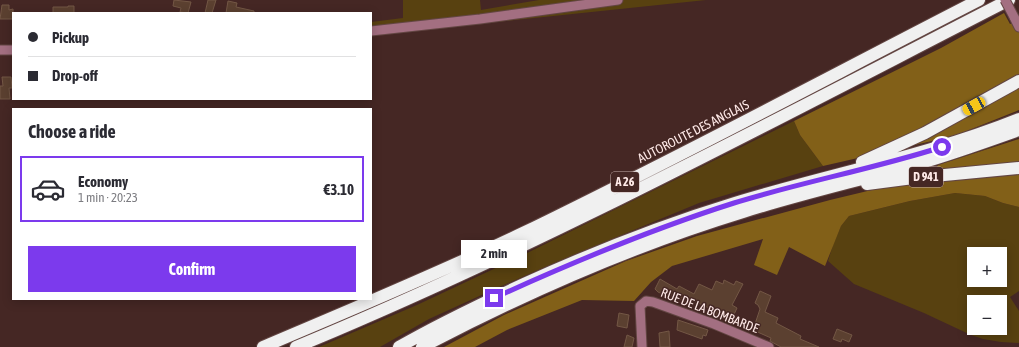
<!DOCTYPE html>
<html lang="en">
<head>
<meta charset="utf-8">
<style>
	:root { --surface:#fff; --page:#f2f2f3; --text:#2b2b33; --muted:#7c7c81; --line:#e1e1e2; --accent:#7c3aed }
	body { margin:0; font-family:"Asap Condensed",sans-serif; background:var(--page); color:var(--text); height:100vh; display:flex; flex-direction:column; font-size:15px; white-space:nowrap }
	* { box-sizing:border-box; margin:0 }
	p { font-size:13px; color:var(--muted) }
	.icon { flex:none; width:22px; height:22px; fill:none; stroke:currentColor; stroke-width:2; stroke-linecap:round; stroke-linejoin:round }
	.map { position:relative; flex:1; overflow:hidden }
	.sheet { position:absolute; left:12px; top:108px; width:360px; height:192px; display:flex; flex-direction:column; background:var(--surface); border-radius:0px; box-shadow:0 2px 10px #0003 }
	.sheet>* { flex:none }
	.hud { position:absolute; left:12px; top:12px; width:360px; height:88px; border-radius:0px; box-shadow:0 2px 10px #0003; display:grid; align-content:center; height:88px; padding:0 16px; background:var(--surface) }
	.controls { position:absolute; left:967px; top:247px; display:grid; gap:8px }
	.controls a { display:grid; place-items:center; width:40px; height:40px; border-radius:0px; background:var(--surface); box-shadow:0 2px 10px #0003; font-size:20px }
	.end { position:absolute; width:18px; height:18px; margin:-9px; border:5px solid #7c3aed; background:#fff; box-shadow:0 0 0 2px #fff }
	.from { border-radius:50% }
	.bubble { position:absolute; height:28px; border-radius:0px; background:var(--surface); box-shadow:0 2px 10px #0003; font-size:13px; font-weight:700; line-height:28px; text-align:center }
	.car { position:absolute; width:12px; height:24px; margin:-12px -6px; border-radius:5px; box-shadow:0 0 3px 1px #0007; background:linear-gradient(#f5c518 24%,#345 0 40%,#f5c518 0 76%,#345 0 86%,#f5c518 0) }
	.hud b { display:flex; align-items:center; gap:14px; height:38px; font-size:15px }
	.hud b+b { border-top:1px solid var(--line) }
	.hud i { width:10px; height:10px; background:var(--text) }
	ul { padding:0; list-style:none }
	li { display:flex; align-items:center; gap:12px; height:66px; margin:0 8px 6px; padding:0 8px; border:2px solid var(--line); border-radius:0px }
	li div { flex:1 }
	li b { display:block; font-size:15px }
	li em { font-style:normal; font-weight:700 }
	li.on { border-color:var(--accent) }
	li>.icon { width:36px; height:36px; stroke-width:1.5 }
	h2 { padding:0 16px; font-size:18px; line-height:48px }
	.button { display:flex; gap:8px; margin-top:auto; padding:8px 16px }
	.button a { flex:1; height:46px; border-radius:0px; background:var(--accent); color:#fff; font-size:16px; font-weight:700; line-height:46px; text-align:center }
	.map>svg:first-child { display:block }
</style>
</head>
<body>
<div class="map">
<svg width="1019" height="347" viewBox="0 0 1019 347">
	<rect width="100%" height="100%" fill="#452724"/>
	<path fill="#584110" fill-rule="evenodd" d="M403 0H480L481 10 539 0H706L371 35V22L403 18Z
		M794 121 800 135 823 166 699 203 559 261 497 288 429 319 380 347H319L417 305 521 256Z
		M955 193 985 196 1003 203 1019 207V291L1010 297 1019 311V343L1001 342 983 339 971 335 924 313 854 284 828 261 833 245 841 226 849 216 910 201ZM974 254H1000V280H974ZM974 302H1000V328H974Z"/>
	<path fill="#826018" d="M1004 13 1010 24 1019 20V110L954 136 823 166 800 135 794 121 941 48Z
		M1019 139V207L1003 203 985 196 955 193 910 201 849 216 841 226 825 266 789 247 777 275 754 265 763 239 672 266 651 282 634 301 582 300 507 330 475 347H444L504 315 626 261 697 236 830 200 880 188 928 182 938 165Z"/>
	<path fill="#5b4030" stroke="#735745" d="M174 0 191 2 188 13 180 12 181 8 173 6Z
		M208 0H216L212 13H205Z
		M228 1 237 3 236 7 254 11V13H226Z
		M2 5H9V10L13 9V19H0Z
		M68 6H74V13H53V7H68Z
		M2 77H11L12 88H9L10 99H0V86H3Z
		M660 279 677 289 679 286 694 294 699 284 712 290 716 281 723 284 724 280 734 285 736 281 743 284 732 305 737 308 731 321 711 314 713 310 690 299 688 303 670 295 669 297 658 292 655 289Z
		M760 291 771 296 765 312 778 318 776 323 801 336 800 339 819 347H781L770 341 771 338 753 330 760 309 758 305 755 303Z
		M619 313 629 315 627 328 617 326Z
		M678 320 708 330 706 336 703 335 702 339 677 330Z
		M837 329 852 335 849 342 842 339 841 342 833 339Z
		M669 331 670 347H660L659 333Z
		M627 335 634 338 632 347H624Z"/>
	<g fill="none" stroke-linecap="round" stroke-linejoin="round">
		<defs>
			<path id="minor" d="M1014 17 1019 27
				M371 31 480 19 618 0
				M0 50H13
				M642 347 640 306 646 301 653 302 714 324 769 347"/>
			<path id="highway" d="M862 162 925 133 1019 81
				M867 184 913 178 1019 168
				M263 347C350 310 437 274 523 233 676 159 827 78 979 0
				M296 347C540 246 773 121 1009 0
				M399 347C439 324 481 304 524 284 592 253 663 225 735 203 830 174 927 156 1019 119
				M422 347C525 293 632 246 743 212 806 192 871 178 934 159 963 150 991 140 1019 130"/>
		</defs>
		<use href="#minor" stroke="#634643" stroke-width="11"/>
		<use href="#highway" stroke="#634643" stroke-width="14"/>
		<use href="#minor" stroke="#a36f81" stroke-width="9"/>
		<use href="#highway" stroke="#f0f0f0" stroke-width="12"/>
		<defs>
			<path id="minor-bridge" d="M1005 0 1014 17"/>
		</defs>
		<use href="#minor-bridge" stroke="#634643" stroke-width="11" stroke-linecap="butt"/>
		<use href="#minor-bridge" stroke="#a36f81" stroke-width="9"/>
	</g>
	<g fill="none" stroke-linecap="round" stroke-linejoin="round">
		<path stroke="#7c3aed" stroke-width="5" d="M494 298C573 262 652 229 734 203 802 182 873 169 942 147"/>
	</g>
	<g text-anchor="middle" stroke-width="3" stroke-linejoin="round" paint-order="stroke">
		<g fill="#452724" stroke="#c7b0ad" stroke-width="1">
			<rect x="909" y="167" width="34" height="20" rx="3"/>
			<rect x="611" y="172" width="28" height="20" rx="3"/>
		</g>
		<g font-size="12" font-weight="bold" fill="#ffeae8">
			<text x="926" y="181">D 941</text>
			<text x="625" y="186">A 26</text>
		</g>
		<g font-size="13" fill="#ffeae8" stroke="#452724">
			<text transform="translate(693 131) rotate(-27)" y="5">AUTOROUTE DES ANGLAIS</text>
			<text transform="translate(710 310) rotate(21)" y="5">RUE DE LA BOMBARDE</text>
		</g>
	</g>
</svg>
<div class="controls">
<a>+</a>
<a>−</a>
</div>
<i class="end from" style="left:942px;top:147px"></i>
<i class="end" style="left:494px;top:298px"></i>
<div class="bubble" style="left:461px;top:240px;width:66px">2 min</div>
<i class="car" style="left:974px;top:106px;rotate:241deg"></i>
<div class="hud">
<b><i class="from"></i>Pickup</b>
<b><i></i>Drop-off</b>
</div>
<section class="sheet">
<h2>Choose a ride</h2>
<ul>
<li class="on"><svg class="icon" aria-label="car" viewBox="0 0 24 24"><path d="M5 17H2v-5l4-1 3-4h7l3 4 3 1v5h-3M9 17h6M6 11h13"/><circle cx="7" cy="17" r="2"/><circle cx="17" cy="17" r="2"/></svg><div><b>Economy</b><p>1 min · 20:23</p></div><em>€3.10</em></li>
</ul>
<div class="button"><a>Confirm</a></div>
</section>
</div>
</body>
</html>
